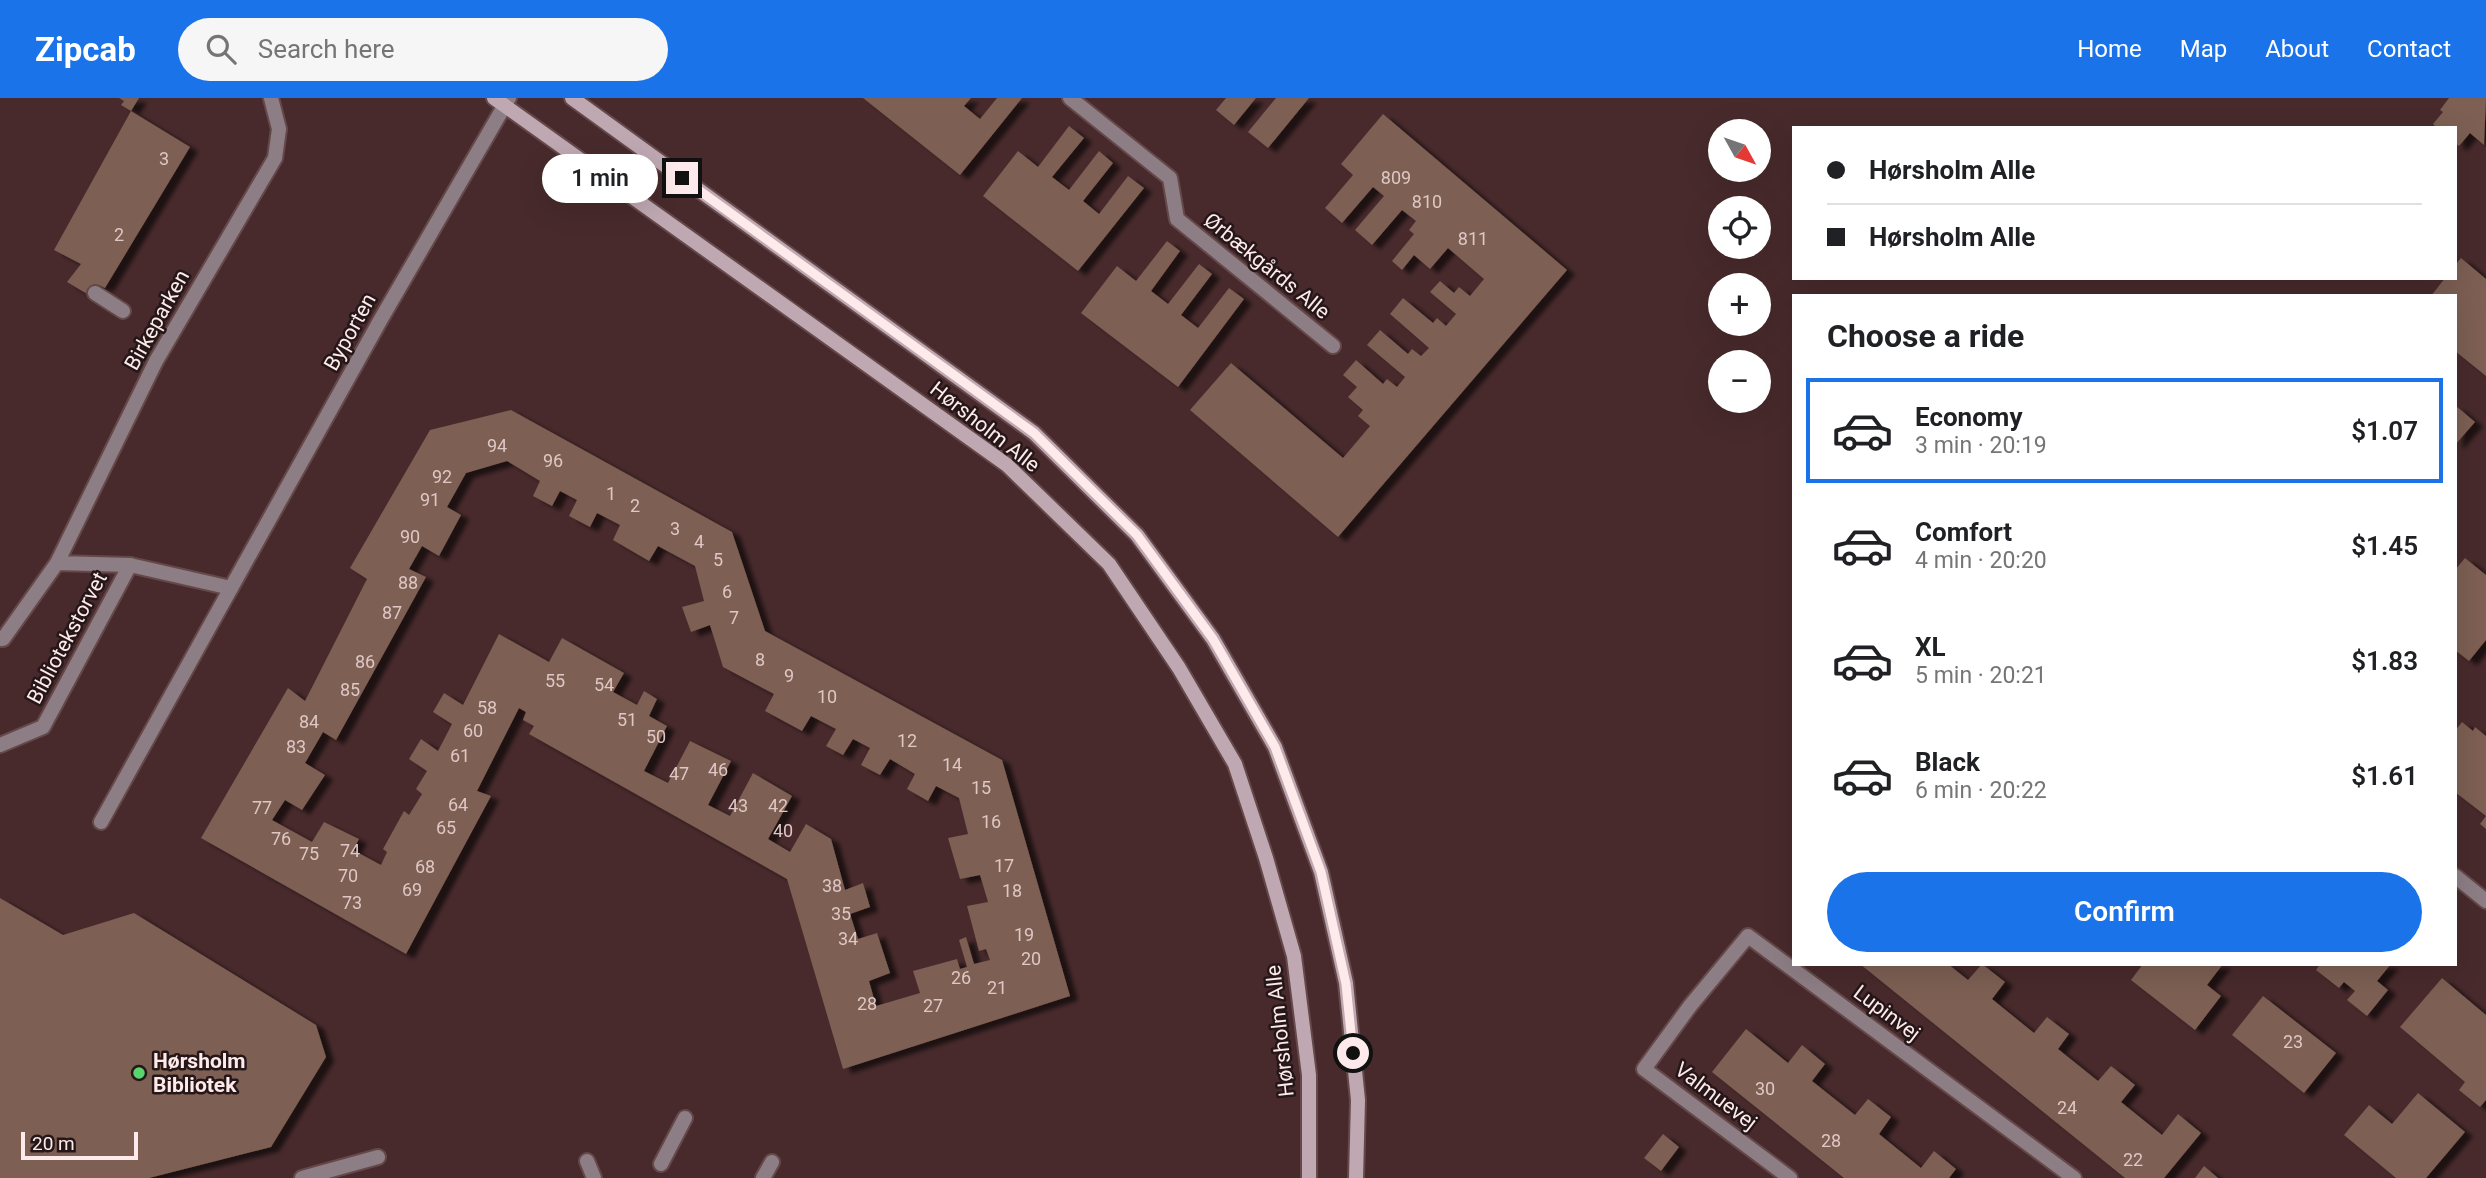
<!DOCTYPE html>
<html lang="en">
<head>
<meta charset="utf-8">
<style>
	:root { --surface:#fff; --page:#f6f6f6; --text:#202124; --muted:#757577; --line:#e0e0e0; --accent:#1a73e8 }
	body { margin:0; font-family:Roboto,sans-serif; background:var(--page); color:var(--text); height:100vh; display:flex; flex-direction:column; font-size:26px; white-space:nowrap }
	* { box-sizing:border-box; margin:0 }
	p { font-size:23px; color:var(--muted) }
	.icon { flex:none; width:38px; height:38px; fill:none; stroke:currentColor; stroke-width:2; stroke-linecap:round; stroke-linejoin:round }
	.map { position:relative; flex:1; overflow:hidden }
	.details { position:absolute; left:1792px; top:196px; width:665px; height:672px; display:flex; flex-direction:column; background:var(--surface); border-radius:0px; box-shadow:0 7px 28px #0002 }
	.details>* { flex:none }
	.top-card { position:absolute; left:1792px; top:28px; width:665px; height:154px; border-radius:0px; box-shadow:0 7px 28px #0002; display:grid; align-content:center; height:154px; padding:0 35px; background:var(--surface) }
	.needle { width:46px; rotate:130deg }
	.tools { position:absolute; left:1708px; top:21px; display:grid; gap:14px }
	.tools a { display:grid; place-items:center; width:63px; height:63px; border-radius:50%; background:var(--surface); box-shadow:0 7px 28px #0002; font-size:35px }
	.scale { position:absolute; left:21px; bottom:18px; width:117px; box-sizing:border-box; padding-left:7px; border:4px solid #feeaea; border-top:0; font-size:19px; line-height:24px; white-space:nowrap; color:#feeaea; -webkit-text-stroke:5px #251718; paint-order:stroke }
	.end { position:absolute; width:32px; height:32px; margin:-16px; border:9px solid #feeaea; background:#111; box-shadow:0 0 0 4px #111 }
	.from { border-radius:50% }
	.bubble { position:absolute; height:49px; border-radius:24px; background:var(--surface); box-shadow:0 7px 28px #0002; font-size:23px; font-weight:600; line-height:49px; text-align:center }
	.top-card b { display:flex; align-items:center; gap:24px; height:66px; font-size:26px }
	.top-card b+b { border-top:2px solid var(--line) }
	.top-card i { width:18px; height:18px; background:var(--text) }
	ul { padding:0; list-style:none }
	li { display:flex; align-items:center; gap:21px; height:105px; margin:0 14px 10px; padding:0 21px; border:4px solid transparent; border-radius:0px }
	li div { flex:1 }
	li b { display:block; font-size:26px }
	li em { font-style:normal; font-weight:600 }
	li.current { border-color:var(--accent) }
	li>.icon { width:63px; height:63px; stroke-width:1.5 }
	h2 { padding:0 35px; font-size:32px; line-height:84px }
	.action { display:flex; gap:14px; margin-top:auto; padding:14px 35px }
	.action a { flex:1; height:80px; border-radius:42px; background:var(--accent); color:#fff; font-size:28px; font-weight:600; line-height:80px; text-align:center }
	header { display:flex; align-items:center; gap:42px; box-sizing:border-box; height:98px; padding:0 35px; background:var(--accent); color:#fff }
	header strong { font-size:33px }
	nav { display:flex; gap:38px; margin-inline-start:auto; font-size:24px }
	.search { width:490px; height:63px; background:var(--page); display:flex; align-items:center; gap:18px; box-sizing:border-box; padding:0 24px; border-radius:38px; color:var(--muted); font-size:26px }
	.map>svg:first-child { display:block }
</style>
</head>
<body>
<header>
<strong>Zipcab</strong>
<div class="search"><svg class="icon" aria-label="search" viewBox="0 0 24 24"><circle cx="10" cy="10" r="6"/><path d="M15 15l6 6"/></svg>Search here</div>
<nav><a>Home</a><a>Map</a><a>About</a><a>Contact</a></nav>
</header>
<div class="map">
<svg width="2486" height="1080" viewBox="0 0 2486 1080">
	<defs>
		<filter id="shadow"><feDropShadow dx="8" dy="4.5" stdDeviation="2" flood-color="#0009"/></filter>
	</defs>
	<rect width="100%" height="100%" fill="#482a2c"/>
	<path fill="#7d5e52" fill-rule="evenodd" filter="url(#shadow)" d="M119 0H139L131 13 121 7 124 3Z
		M863 0H971L964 8 980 21 997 0H1022L960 77Z
		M1226 0H1256L1234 27 1216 12Z
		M1276 0H1309L1268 50 1248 34Z
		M2449 0H2486L2484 47 2470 35 2459 48 2455 45V30H2437L2433 26 2443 14 2440 12Z
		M131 13 190 49 105 190 99 187 94 200 67 184 81 166 54 152Z
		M1383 16 1567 172 1338 439 1190 312 1231 265 1343 360 1370 328 1358 318 1363 312 1348 299 1357 289 1343 277 1356 262 1383 286 1387 281 1397 289 1405 279 1367 247 1380 232 1408 256 1412 251 1421 258 1429 250 1390 216 1403 200 1433 225 1437 220 1446 228 1456 216 1430 194 1440 183 1454 195 1459 189 1470 198 1484 181 1448 150 1430 171 1414 157 1402 172 1392 163 1414 136 1409 132 1416 123 1402 112 1372 147 1355 132 1384 98 1373 89 1342 125 1325 110 1353 77 1341 66Z
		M1069 28 1084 40 1052 79 1069 92 1099 53 1113 65 1083 103 1099 116 1128 78 1144 90 1078 173 983 98 1018 53 1038 69Z
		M1167 143 1180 153 1151 193 1168 206 1199 166 1212 176 1181 217 1198 230 1229 190 1244 201 1178 289 1081 215 1117 168 1136 183Z
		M2461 160 2486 181V278L2455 253V198H2431L2445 180H2455V167Z
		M2455 307 2475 324 2455 347Z
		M511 312 732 434 765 533 1002 662 1070 898 843 971 787 781 529 636 534 628 523 622 526 614 519 610 477 693 491 698 406 856 201 740 288 590 305 603 367 481 350 470 430 332ZM507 363 540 383 533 398 552 408 560 393 577 402 569 418 590 429 597 415 620 427 613 442 649 463 658 448 695 468 704 503 682 509 691 534 710 527 723 569 774 596 765 613 802 633 811 618 836 631 826 648 843 657 853 641 870 650 861 667 880 677 890 661 915 676 907 691 928 703 936 688 959 700 968 736 948 740 960 781 980 777 988 804 967 808 979 853 986 851 990 862 974 866 966 839 959 842 967 869 960 871 957 861 913 873 920 895 876 908 869 883 890 875 877 835 858 841 850 816 870 809 863 785 845 792 831 741 806 726 790 754 768 741 792 698 753 675 730 718 708 707 731 663 690 643 668 685 644 673 667 628 649 618 657 601 644 593 637 607 613 594 624 575 562 540 549 564 499 536 463 607 444 595 433 614 452 626 438 653 421 641 409 661 427 673 416 691 422 696 409 717 404 713 383 751 387 754 381 767 353 752 359 741 324 724 312 744 272 722 285 702 302 712 325 677 305 665 323 634 336 642 426 479 409 471 422 448 439 458 461 417 447 409 466 375Z
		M2465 460 2486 477V542L2469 563 2455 552V472Z
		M2462 624 2473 633 2475 629 2486 638V731L2480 726 2486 718 2455 694V633Z
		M0 800 63 837 134 815 316 927 326 959 271 1049 149 1080H0Z
		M1860 866H1948L1968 882 1982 866 2005 884 1992 901 2034 935 2047 919 2069 936 2058 951 2098 983 2111 968 2135 987 2121 1004 2162 1037 2178 1016 2201 1035 2164 1080H2125Z
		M2143 866H2223L2207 887 2221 898 2195 932 2131 882Z
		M2320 866H2391L2377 883 2388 892 2367 918 2347 902 2355 893 2344 884 2339 890 2316 872Z
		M2442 880 2486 917V1002L2480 1009 2459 992 2465 984 2400 929Z
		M2263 898 2336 955 2304 995 2232 937Z
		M1746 931 1788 965 1802 947 1825 966 1812 983 1855 1017 1868 1001 1891 1019 1879 1036 1921 1070 1934 1053 1956 1071 1949 1080H1844L1712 974Z
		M2418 995 2465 1034 2426 1080H2396L2344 1037 2369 1007 2392 1026Z
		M1663 1036 1679 1049 1661 1073 1644 1060Z
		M2204 1068 2218 1080H2195Z"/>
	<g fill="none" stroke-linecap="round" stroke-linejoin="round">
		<defs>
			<path id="service" d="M95 195 123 213
				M0 647 43 629 130 467
				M101 724 231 490
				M587 1063 594 1080
				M661 1066 685 1020
				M763 1080 772 1064"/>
			<path id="pedestrian" d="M302 1080 378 1059"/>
			<path id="minor" d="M1070 0 1170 80 1177 121 1333 248
				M57 465 156 263 275 60 279 31 271 0
				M0 541H3L57 465 130 467 231 490 381 221 509 0
				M2455 778 2486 803
				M1790 1080 1644 971 1690 908 1748 838 2074 1080"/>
			<path id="secondary" d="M494 0 1007 367 1109 466 1179 570 1235 666 1266 760 1294 858 1309 977V1080
				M572 0 1034 335 1137 437 1213 541 1275 649 1321 774 1346 885 1358 1002 1356 1080"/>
		</defs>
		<use href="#service" stroke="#65494a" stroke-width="18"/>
		<use href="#pedestrian" stroke="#65494a" stroke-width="18"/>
		<use href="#minor" stroke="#65494a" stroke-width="18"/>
		<use href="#secondary" stroke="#65494a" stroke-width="18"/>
		<use href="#service" stroke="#8d7e85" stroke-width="14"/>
		<use href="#pedestrian" stroke="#8d7e85" stroke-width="14"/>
		<use href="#minor" stroke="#8d7e85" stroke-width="14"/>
		<use href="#secondary" stroke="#bfa8b2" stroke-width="14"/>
	</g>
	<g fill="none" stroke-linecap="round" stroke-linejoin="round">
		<path stroke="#feeaea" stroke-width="9" d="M682 80 1034 335 1137 437 1213 541 1275 649 1321 774 1346 886 1353 955"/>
	</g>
	<circle fill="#59d56f" stroke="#251718" stroke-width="2.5" cx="139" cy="975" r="7"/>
	<g text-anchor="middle" stroke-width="5" stroke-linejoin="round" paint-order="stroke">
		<g font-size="18" fill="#dec7c4">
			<text x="164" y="67">3</text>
			<text x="1396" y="86">809</text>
			<text x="1427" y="110">810</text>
			<text x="119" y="143">2</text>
			<text x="1473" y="147">811</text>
			<text x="497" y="354">94</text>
			<text x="553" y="369">96</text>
			<text x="442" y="385">92</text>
			<text x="611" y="402">1</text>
			<text x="430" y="408">91</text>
			<text x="635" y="414">2</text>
			<text x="675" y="437">3</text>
			<text x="410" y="445">90</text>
			<text x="699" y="450">4</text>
			<text x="718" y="468">5</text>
			<text x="408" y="491">88</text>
			<text x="727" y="500">6</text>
			<text x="392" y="521">87</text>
			<text x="734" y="526">7</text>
			<text x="760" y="568">8</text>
			<text x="365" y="570">86</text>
			<text x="789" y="584">9</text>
			<text x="555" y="589">55</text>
			<text x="604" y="593">54</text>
			<text x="350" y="598">85</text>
			<text x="827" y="605">10</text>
			<text x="487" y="616">58</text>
			<text x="627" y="628">51</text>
			<text x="309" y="630">84</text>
			<text x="473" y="639">60</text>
			<text x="656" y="645">50</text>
			<text x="907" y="649">12</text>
			<text x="296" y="655">83</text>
			<text x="460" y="664">61</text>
			<text x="952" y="673">14</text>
			<text x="718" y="678">46</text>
			<text x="679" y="682">47</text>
			<text x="981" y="696">15</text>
			<text x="458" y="713">64</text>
			<text x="738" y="714">43</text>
			<text x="778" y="714">42</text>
			<text x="262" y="716">77</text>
			<text x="991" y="730">16</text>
			<text x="446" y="736">65</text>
			<text x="783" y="739">40</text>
			<text x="281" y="747">76</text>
			<text x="350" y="759">74</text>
			<text x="309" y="762">75</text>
			<text x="1004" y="774">17</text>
			<text x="425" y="775">68</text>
			<text x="348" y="784">70</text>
			<text x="832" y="794">38</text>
			<text x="412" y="798">69</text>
			<text x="1012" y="799">18</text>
			<text x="352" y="811">73</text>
			<text x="841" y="822">35</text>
			<text x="1024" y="843">19</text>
			<text x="848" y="847">34</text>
			<text x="1031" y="867">20</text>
			<text x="961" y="886">26</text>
			<text x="997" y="896">21</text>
			<text x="867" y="912">28</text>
			<text x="933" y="914">27</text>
			<text x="2293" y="950">23</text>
			<text x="1765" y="997">30</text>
			<text x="2067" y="1016">24</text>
			<text x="1831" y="1049">28</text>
			<text x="2133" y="1068">22</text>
		</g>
		<g font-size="21" fill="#feeaea" stroke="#251718">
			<text transform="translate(1267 168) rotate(39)" y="7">Ørbækgårds Alle</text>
			<text transform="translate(157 222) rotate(-61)" y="7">Birkeparken</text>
			<text transform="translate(350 234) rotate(-61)" y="7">Byporten</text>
			<text transform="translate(985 329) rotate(38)" y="7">Hørsholm Alle</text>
			<text transform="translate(67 540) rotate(-62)" y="7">Bibliotekstorvet</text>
			<text transform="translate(1887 915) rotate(37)" y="7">Lupinvej</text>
			<text transform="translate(1280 933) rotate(-96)" y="7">Hørsholm Alle</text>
			<text transform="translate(1716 998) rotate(37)" y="7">Valmuevej</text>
		</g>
		<g font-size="21" font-weight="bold" fill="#feeaea" stroke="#251718" text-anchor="start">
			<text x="153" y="970">Hørsholm<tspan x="153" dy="24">Bibliotek</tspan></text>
		</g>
	</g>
</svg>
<div class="tools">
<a><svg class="needle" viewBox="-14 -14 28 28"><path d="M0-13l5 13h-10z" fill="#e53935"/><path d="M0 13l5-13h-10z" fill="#757577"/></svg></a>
<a><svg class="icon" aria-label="locate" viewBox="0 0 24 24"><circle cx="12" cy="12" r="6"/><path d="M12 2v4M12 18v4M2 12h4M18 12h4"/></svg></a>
<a>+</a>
<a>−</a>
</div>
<div class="scale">20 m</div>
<i class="end from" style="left:1353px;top:955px"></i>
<i class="end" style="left:682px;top:80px"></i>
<div class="bubble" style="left:542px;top:56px;width:116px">1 min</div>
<div class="top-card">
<b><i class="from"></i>Hørsholm Alle</b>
<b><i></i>Hørsholm Alle</b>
</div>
<section class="details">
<h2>Choose a ride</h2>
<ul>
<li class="current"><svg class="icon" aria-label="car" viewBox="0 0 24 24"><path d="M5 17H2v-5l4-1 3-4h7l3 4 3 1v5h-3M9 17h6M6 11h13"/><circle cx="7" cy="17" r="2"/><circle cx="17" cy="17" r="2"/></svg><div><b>Economy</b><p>3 min · 20:19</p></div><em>$1.07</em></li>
<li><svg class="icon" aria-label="car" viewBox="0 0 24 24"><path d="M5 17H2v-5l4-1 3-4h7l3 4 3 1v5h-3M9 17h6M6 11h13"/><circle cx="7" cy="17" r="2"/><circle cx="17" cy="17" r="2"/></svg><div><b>Comfort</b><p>4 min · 20:20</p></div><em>$1.45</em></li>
<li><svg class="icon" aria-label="car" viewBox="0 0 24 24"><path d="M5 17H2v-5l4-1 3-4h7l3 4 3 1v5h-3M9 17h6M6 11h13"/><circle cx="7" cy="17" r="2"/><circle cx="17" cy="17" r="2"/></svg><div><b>XL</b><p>5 min · 20:21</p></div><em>$1.83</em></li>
<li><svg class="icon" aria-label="car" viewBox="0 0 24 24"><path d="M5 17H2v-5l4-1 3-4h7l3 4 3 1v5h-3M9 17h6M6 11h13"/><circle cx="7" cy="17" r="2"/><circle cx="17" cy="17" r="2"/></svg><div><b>Black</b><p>6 min · 20:22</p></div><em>$1.61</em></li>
</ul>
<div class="action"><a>Confirm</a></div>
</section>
</div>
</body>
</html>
